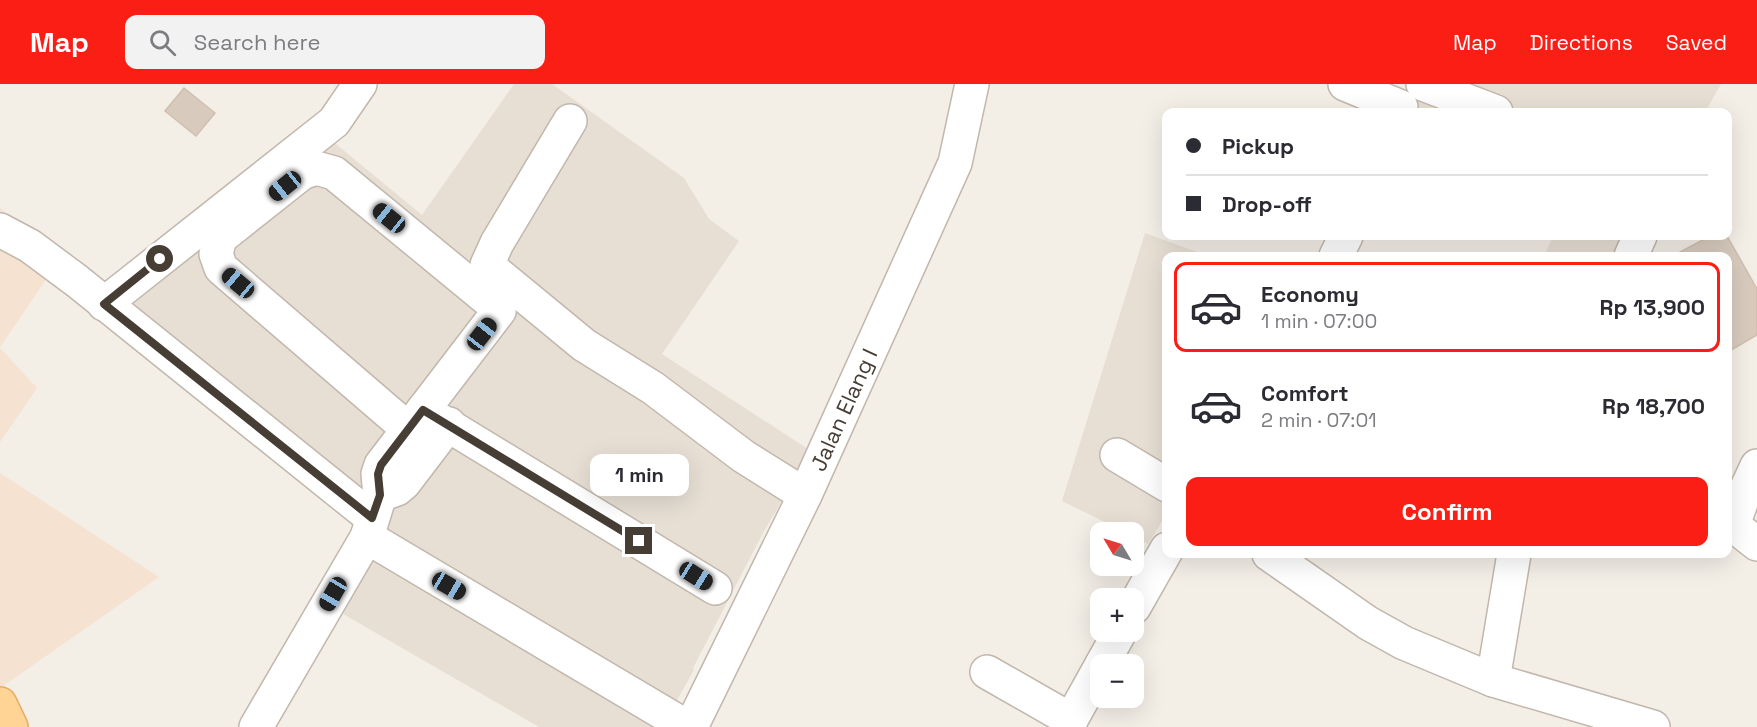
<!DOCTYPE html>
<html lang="en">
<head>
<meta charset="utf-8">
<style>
	:root { --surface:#fff; --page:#f2f2f3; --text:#2b2b33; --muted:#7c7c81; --line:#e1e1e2; --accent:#fb1e15 }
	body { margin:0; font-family:"Space Grotesk",sans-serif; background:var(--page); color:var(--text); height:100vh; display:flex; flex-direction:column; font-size:22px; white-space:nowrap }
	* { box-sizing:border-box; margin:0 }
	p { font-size:20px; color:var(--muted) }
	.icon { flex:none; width:33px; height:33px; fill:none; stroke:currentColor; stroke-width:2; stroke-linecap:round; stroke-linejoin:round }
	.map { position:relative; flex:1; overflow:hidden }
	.side { position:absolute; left:1162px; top:168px; width:570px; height:306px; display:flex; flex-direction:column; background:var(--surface); border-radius:12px; box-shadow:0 6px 24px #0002 }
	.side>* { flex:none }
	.top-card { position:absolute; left:1162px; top:24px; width:570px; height:132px; border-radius:12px; box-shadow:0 6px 24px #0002; display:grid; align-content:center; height:132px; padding:0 24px; background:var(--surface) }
	.needle { width:39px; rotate:308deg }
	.buttons { position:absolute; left:1090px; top:438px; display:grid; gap:12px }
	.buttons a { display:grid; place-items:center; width:54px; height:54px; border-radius:12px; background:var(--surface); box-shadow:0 6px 24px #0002; font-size:30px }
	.end { position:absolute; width:27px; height:27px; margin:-14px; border:8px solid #463e35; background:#fff; box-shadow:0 0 0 3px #fff }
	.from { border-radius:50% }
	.bubble { position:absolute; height:42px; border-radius:12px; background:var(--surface); box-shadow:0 6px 24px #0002; font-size:20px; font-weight:600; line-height:42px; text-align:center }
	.car { position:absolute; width:18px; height:36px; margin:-18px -9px; border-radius:8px; box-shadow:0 0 4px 2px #0007; background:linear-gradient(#222 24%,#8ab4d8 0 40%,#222 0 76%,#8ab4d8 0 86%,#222 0) }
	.top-card b { display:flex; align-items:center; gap:21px; height:57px; font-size:22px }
	.top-card b+b { border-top:2px solid var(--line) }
	.top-card i { width:15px; height:15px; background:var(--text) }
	ul { padding:10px 0 0; list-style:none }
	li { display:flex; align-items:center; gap:18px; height:90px; margin:0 12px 9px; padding:0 12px; border:3px solid transparent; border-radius:12px }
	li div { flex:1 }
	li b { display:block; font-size:22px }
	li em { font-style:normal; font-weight:600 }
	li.current { border-color:var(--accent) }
	li>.icon { width:54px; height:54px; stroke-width:1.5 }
	.cta { display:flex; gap:12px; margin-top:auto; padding:12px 24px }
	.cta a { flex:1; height:69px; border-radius:12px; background:var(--accent); color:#fff; font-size:24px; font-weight:600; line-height:69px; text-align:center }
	header { display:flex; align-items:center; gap:36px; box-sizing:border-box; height:84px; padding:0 30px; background:var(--accent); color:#fff }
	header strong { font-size:28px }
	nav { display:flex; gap:33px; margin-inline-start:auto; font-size:21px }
	.search { width:420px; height:54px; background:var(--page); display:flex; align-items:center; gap:15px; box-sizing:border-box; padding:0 21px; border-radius:12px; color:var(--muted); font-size:22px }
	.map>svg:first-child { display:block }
</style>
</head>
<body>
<header>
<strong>Map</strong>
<div class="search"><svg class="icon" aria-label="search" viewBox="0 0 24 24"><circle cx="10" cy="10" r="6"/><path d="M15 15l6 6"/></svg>Search here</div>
<nav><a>Map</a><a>Directions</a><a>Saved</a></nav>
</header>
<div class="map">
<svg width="1757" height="643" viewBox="0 0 1757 643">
	<rect width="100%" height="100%" fill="#f3eee6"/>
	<path fill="#e7dfd4" d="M514 0H552L684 94 709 135 739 157 662 270 811 367 763 449 693 584 694 586 662 643H539L324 519 380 437 100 215 331 56 422 131Z
		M1425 0H1721L1705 28H1413Z
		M1145 149 1208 172H1167V429L1148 460 1134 453V448H1125L1062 417Z
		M1553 152H1640L1630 172H1544Z"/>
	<path fill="#f5e2d1" d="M0 124 58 178 0 263Z
		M0 264 37 304 0 358Z
		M0 389 159 493 3 602 9 643H0Z"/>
	<path fill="#d8cbbe" stroke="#d0bfaf" stroke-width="1.5" d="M184 4 215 29 196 52 165 27Z
		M1710 152H1727L1757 205V251L1728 268V172H1673Z"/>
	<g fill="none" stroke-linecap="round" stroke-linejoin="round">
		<defs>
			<g id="minor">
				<path d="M1345 0 1401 23"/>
				<path d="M1423 0 1496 28"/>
				<path d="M570 37 497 159 487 181 584 261 653 304 743 372 805 411"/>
				<path d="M0 146 30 162 77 197 372 434"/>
				<path d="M1336 172 1346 152"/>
				<path d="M1631 172 1640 152"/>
				<path d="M104 220 334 38 360 0"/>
				<path d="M423 326 715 504"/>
				<path d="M1117 371 1167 401"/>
				<path d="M1757 382 1745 408 1733 441 1757 460"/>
				<path d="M380 411 397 405 404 399 449 340"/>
				<path d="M367 453 687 643"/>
				<path d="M1269 470 1368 539 1404 559 1493 596 1653 643"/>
				<path d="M1134 523 1167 465"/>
				<path d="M1102 580 1120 548"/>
				<path d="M987 588 1071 636"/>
				<path d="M1493 596 1514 470"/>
				<path d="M256 643 367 453 380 411 378 390 381 381 499 227 497 223 334 89 316 84 302 89 220 154 216 170 221 184 408 345"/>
				<path id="s1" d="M691 643 805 411 955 79 972 0"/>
				<path d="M1067 643 1101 582"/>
			</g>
			<path id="major" d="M0 620 11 643"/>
		</defs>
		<use href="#minor" stroke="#c2b7ac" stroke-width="36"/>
		<use href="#major" stroke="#e4af63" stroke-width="36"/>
		<use href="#minor" stroke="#fff" stroke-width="33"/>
		<use href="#major" stroke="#ffd494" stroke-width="33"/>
	</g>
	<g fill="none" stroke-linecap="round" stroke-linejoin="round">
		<path stroke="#463e35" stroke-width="8" d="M160 175 104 220 372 434 380 411 378 390 381 381 423 326 639 457"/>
	</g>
	<g text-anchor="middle" stroke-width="5" stroke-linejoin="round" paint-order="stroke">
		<g font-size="22" fill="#463e35" stroke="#fff">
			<text dy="8" stroke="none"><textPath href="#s1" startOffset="352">Jalan Elang I</textPath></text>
		</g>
	</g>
</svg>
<div class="buttons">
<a><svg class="needle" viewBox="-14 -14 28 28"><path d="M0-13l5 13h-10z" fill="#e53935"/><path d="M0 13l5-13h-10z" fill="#7c7c81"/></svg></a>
<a>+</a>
<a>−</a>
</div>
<i class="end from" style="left:160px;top:175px"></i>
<i class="end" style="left:639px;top:457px"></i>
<div class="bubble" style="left:590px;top:370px;width:99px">1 min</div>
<i class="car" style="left:285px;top:102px;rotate:231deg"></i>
<i class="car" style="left:389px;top:134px;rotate:309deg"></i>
<i class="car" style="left:238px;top:199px;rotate:310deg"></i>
<i class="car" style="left:482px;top:250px;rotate:38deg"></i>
<i class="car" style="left:696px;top:492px;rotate:122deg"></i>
<i class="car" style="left:449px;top:502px;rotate:120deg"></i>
<i class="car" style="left:333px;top:510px;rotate:210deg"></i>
<div class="top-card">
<b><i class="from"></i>Pickup</b>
<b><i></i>Drop-off</b>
</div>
<section class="side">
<ul>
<li class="current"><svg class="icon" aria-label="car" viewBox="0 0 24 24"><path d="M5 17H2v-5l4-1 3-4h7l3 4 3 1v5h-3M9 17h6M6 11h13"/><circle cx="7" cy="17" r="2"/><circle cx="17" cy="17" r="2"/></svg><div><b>Economy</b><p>1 min · 07:00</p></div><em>Rp 13,900</em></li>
<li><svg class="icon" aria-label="car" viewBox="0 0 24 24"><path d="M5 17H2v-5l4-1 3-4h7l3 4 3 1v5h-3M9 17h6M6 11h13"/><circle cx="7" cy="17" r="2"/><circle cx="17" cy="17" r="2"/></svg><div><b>Comfort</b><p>2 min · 07:01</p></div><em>Rp 18,700</em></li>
</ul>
<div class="cta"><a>Confirm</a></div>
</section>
</div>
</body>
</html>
